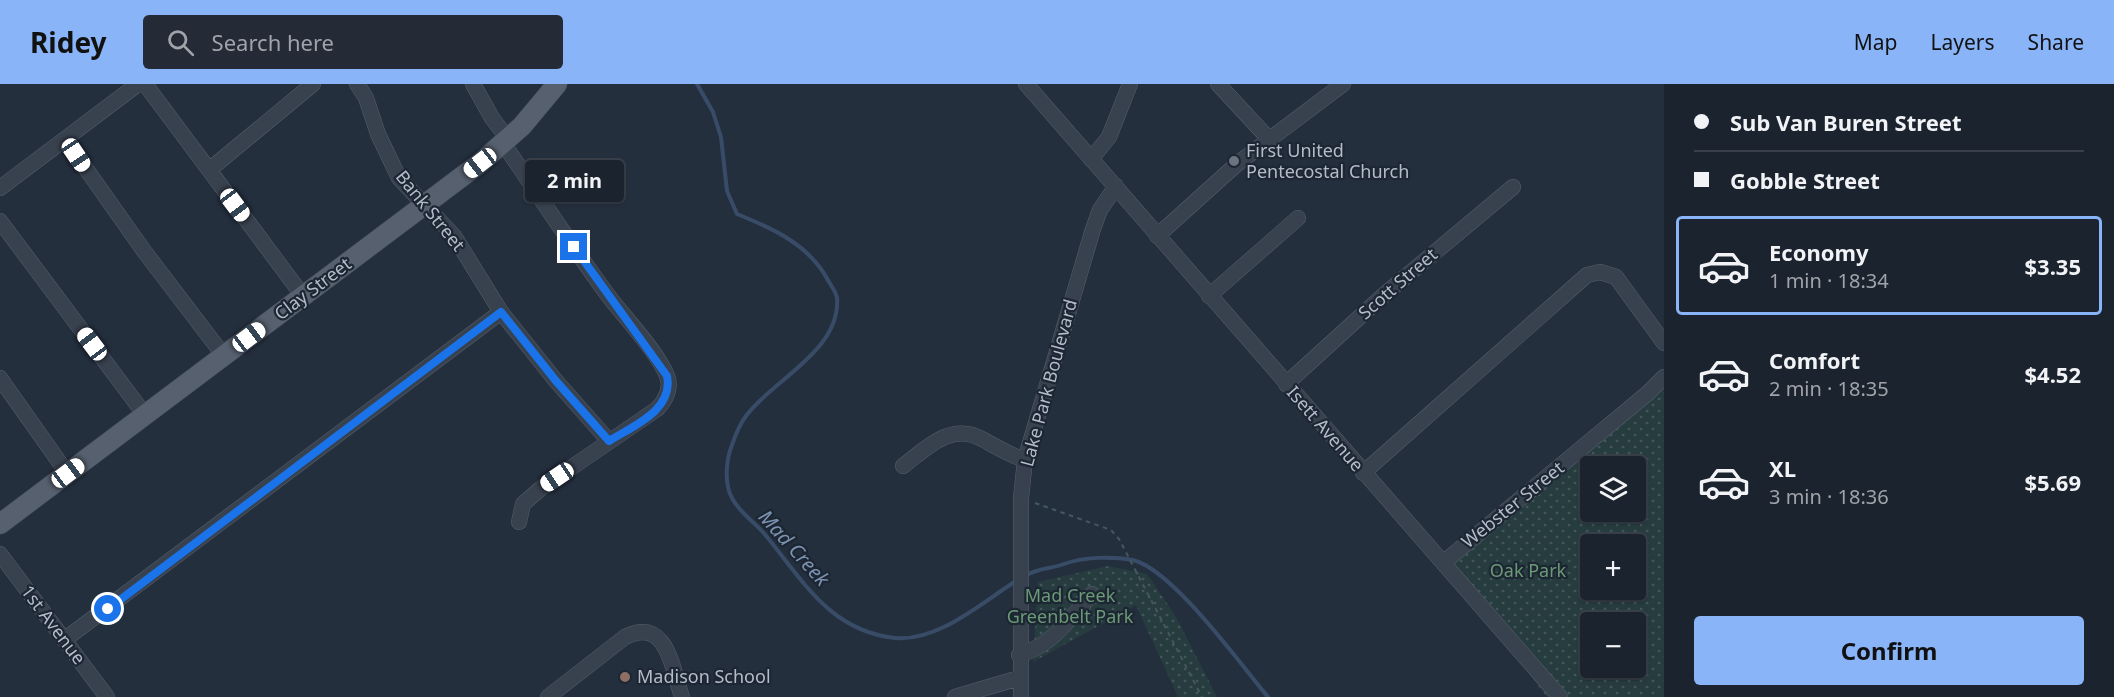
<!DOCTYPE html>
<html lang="en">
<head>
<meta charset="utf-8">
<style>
	:root { --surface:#1b232e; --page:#242b36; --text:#f1f3f6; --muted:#a0a4aa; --line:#39404a; --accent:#8ab4f8 }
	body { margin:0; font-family:"Noto Sans",sans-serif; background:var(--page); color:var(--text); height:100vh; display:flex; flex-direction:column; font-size:22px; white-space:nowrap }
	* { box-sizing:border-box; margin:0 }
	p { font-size:20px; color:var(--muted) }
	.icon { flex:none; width:33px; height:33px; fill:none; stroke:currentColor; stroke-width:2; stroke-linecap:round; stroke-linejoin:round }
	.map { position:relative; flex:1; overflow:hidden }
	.details { display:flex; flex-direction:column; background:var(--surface); width:450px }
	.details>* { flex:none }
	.hud { display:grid; align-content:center; height:132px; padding:0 30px; background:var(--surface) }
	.controls { position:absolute; left:1580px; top:372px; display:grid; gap:12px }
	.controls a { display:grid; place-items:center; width:66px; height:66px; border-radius:6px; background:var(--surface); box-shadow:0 2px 4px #0004,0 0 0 2px var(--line); font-size:30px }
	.end { position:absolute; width:27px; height:27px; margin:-14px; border:8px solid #1a73e8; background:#fff; box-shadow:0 0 0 3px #fff }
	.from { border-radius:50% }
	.bubble { position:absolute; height:42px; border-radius:6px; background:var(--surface); box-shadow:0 2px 4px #0004,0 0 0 2px var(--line); font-size:20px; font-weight:700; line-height:42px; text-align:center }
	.car { position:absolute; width:18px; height:36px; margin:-18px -9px; border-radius:8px; box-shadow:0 0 4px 2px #0007; background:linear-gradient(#fff 24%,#345 0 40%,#fff 0 76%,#345 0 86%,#fff 0) }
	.hud b { display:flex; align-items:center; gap:21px; height:57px; font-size:22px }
	.hud b+b { border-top:2px solid var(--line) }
	.hud i { width:15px; height:15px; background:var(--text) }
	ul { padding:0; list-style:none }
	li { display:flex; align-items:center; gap:18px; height:99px; margin:0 12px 9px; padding:0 18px; border:3px solid transparent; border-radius:6px }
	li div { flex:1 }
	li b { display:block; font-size:22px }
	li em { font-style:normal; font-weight:700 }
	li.current { border-color:var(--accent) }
	li>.icon { width:54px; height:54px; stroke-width:1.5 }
	.primary-button { display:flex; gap:12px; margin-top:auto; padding:12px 30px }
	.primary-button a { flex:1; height:69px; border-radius:6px; background:var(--accent); color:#111; font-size:24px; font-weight:700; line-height:69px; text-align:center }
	header { display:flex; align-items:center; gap:36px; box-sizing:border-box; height:84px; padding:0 30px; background:var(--accent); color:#111 }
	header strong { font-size:28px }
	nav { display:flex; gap:33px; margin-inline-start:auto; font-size:21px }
	.search { width:420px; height:54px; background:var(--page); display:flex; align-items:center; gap:15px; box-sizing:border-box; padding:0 21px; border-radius:6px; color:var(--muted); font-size:22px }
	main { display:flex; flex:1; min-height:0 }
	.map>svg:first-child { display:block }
</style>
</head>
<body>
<header>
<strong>Ridey</strong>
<div class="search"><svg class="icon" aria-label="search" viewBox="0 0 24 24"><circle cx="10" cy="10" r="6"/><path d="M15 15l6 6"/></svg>Search here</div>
<nav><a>Map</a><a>Layers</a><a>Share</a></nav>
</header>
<main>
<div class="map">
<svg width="1664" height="613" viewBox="0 0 1664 613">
	<defs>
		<pattern id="park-dots" width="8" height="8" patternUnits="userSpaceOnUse" patternTransform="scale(1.5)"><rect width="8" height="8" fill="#263c3f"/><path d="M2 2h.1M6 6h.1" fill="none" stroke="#435659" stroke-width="1.8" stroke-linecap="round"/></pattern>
	</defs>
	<rect width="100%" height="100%" fill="#242f3e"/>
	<path fill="url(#park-dots)" fill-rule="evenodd" d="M1664 290V613H1547L1443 479ZM1590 382H1635V428H1590ZM1590 460H1635V506H1590ZM1590 538H1635V584H1590Z
		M1108 482 1147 490 1175 531 1217 613H1178L1136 521 1033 578 1038 498Z"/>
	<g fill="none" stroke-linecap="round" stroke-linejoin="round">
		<path stroke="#394c67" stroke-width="4" d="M697 0 713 28 721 53 727 107 737 130C774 145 810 161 829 198 832 203 836 208 837 214 841 267 771 297 746 332 740 340 735 352 732 361 726 376 724 399 732 414 739 428 752 436 762 447 801 493 828 547 895 554 938 558 981 519 1016 497
			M1025 492C1037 484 1051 485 1064 480 1083 473 1112 472 1133 476 1173 486 1240 580 1268 613"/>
		<defs>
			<path id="minor" d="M145 0 303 212
				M357 0 366 14 378 50 399 94 454 152 501 228 556 297 609 357
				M473 0 492 34 508 55
				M1026 0 1560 613
				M1218 0 1269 55
				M65 55 144 167 224 272
				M503 59C538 110 571 161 607 210 624 233 657 267 667 292 672 304 665 317 657 325L540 405 523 420 519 438
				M1091 75 1109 53 1130 0
				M209 86 313 0
				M0 104 138 0
				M0 137 145 331
				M1157 152 1237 80 1343 0
				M1209 212 1298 134
				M0 294 67 389
				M1286 300 1385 210 1513 103
				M903 382C927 364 950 338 982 355 997 363 1009 371 1025 376
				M1363 389 1587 191 1600 188 1616 193 1664 259
				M0 470 107 613
				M1443 479 1648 309 1664 293
				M64 556 501 228
				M1019 571C1052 562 1070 534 1092 510
				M548 613 625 553C667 532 672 584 682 613
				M955 613 1019 594
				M1021 613V414L1025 376 1093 145 1100 126 1116 102"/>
			<path id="major" d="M0 440 480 79 522 42 557 0"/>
		</defs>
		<use href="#minor" stroke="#565f6c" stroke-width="16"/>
		<use href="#major" stroke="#414a57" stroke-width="21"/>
		<path stroke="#44595c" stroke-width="2" stroke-dasharray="4.5 4.5" stroke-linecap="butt" d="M1035 419 1111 446 1119 455 1202 613"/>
		<use href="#minor" stroke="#38414e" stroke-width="15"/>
		<use href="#major" stroke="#56606e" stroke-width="20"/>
	</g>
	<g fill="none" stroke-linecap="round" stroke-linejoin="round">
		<path stroke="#1a73e8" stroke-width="8" d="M108 525 501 228 556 297 609 357C633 342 674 326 667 292L574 163"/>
	</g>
	<circle fill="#6b7280" stroke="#1d2633" stroke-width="2" cx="1234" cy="77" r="6"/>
	<circle fill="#8d6e63" stroke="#1d2633" stroke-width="2" cx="625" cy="593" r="6"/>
	<g text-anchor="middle" stroke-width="4.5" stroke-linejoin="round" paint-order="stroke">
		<g font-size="18" fill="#b4bcc9" stroke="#1d2633" text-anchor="start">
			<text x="1246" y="73">First United<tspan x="1246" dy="21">Pentecostal Church</tspan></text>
			<text x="637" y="599">Madison School</text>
		</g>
		<g font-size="18" fill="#b4bcc9" stroke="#1d2633">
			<text transform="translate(430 127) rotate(51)" y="6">Bank Street</text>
			<text transform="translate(1398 200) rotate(-41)" y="6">Scott Street</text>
			<text transform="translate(313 205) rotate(-37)" y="6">Clay Street</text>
			<text transform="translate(1049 299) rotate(-75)" y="6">Lake Park Boulevard</text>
			<text transform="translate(1325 345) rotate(49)" y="6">Isett Avenue</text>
			<text transform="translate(1513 421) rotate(-39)" y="6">Webster Street</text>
			<text transform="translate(53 541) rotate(53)" y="6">1st Avenue</text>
		</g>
		<g font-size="18" fill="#6b9a76" stroke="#1d2633">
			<text x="1528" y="493">Oak Park</text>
			<text x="1070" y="518">Mad Creek<tspan x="1070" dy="21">Greenbelt Park</tspan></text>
		</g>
		<g font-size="20" font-style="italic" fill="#7c92b1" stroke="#1d2633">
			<text transform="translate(794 464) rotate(48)" y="7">Mad Creek</text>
		</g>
	</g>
</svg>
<div class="controls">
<a><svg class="icon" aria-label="layers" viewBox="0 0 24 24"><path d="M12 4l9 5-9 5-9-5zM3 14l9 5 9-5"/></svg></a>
<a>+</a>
<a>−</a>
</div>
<i class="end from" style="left:108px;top:525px"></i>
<i class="end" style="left:574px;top:163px"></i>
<div class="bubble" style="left:525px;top:76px;width:99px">2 min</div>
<i class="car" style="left:76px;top:71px;rotate:146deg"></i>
<i class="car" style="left:480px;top:79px;rotate:232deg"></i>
<i class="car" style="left:235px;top:121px;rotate:143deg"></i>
<i class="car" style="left:249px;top:253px;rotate:53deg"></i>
<i class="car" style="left:92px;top:260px;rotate:323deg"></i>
<i class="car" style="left:68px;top:389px;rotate:53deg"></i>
<i class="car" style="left:557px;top:393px;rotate:236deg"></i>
</div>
<section class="details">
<div class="hud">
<b><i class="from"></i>Sub Van Buren Street</b>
<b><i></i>Gobble Street</b>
</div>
<ul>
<li class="current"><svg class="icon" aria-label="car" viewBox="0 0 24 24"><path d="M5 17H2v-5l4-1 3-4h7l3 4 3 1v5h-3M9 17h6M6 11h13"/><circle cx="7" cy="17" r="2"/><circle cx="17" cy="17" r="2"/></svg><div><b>Economy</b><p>1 min · 18:34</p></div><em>$3.35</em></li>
<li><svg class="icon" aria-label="car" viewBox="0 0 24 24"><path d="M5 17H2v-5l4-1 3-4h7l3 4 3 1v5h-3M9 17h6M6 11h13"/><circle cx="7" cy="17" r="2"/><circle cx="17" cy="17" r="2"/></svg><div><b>Comfort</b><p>2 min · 18:35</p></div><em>$4.52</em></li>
<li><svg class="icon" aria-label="car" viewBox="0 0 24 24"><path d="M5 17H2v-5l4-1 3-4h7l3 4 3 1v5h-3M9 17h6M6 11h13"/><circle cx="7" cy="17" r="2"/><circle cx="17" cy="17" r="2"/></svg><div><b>XL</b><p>3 min · 18:36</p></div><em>$5.69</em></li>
</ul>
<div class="primary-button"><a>Confirm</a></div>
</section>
</main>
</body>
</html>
